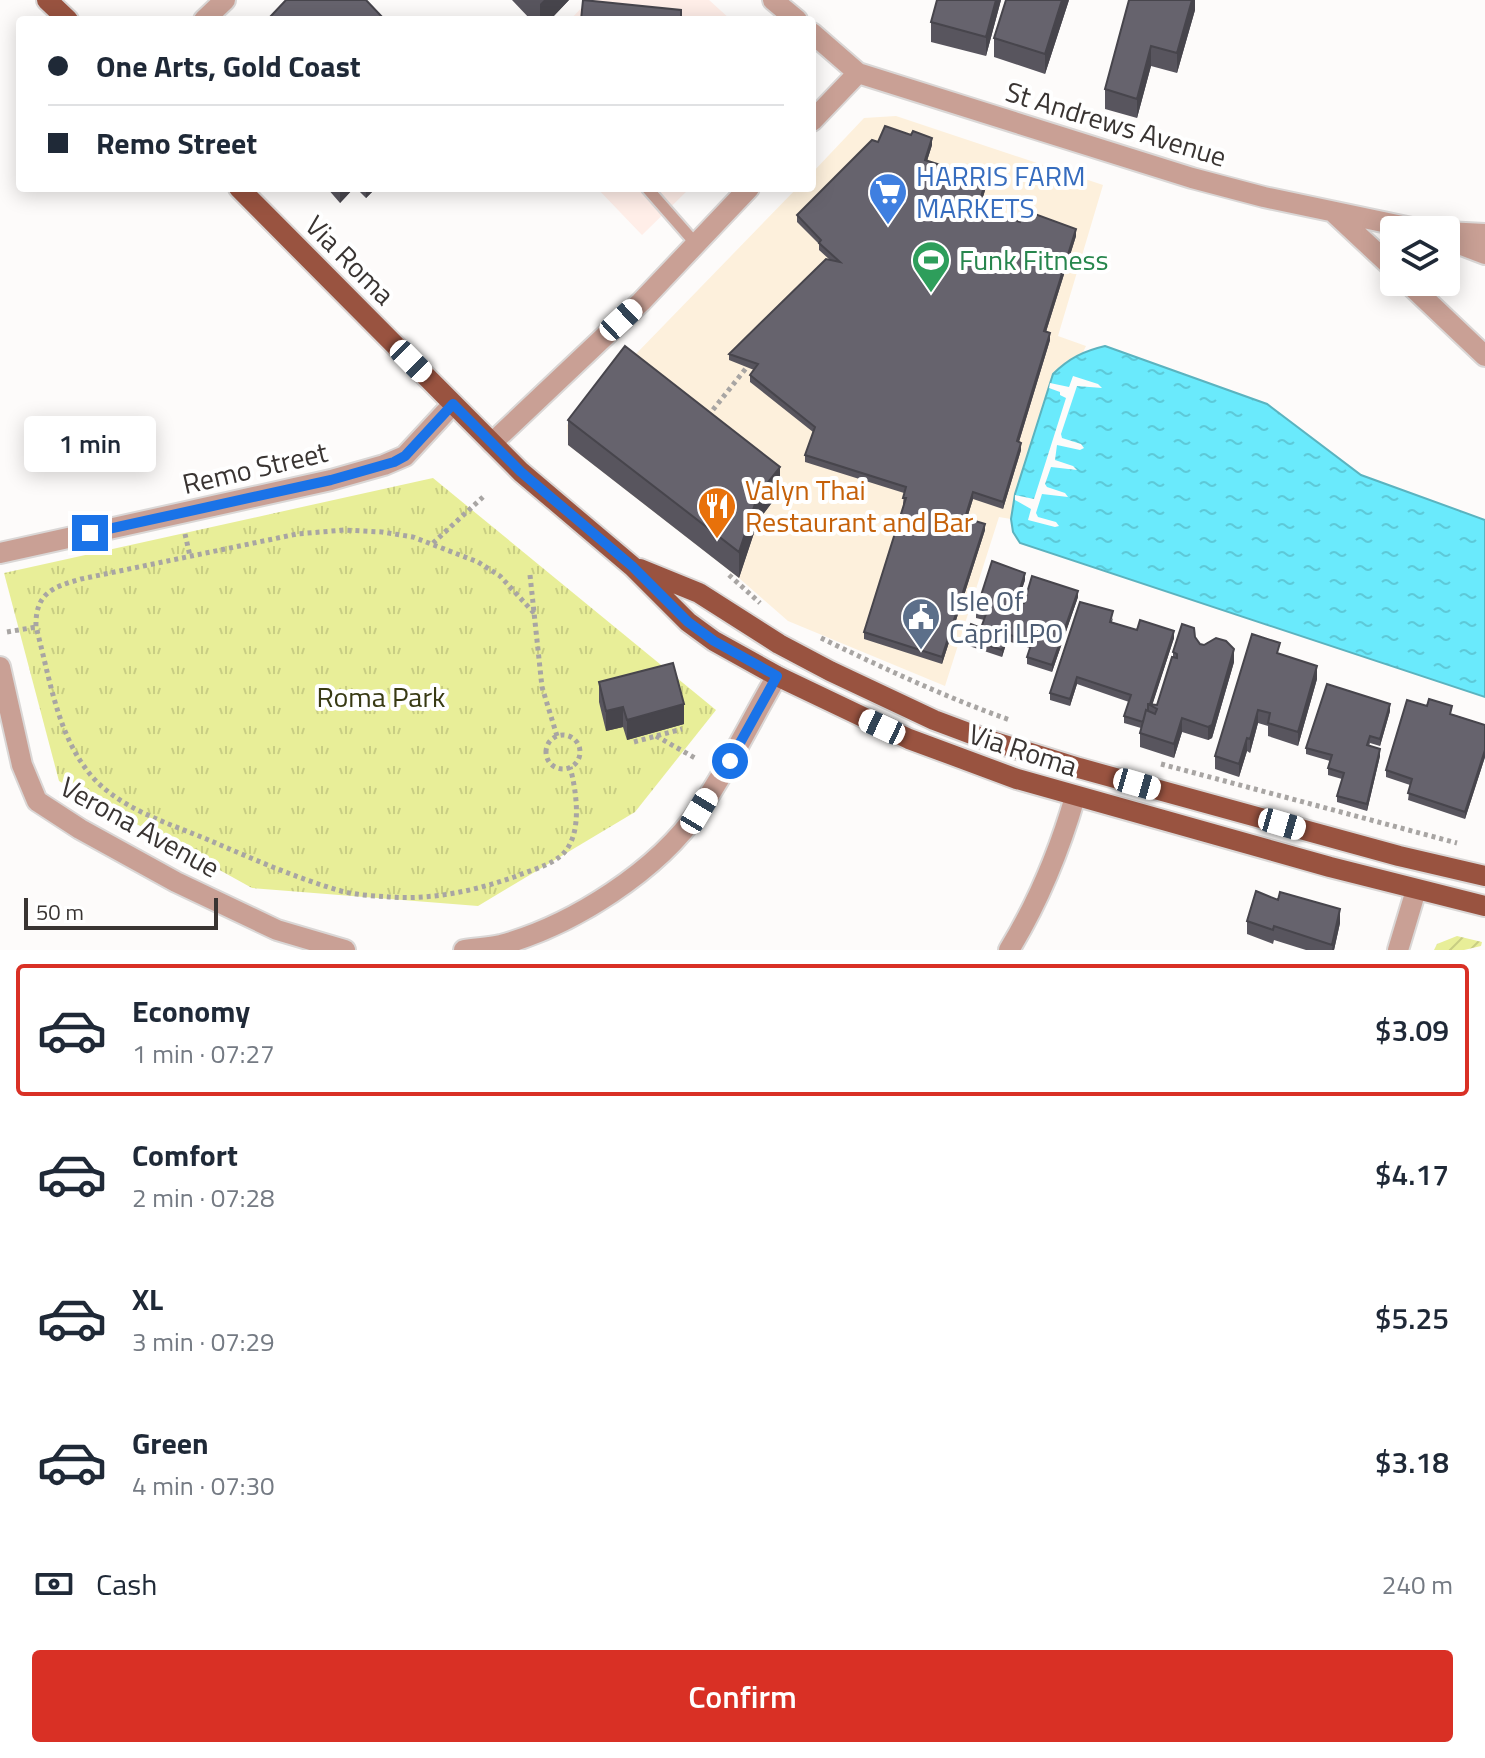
<!DOCTYPE html>
<html lang="en">
<head>
<meta charset="utf-8">
<style>
	:root { --surface:#fff; --page:#f6f6f7; --text:#1f2937; --muted:#747a83; --line:#e0e1e3; --accent:#d93025 }
	body { margin:0; font-family:"Titillium Web",sans-serif; background:var(--page); color:var(--text); height:100vh; display:flex; flex-direction:column; font-size:30px; white-space:nowrap }
	* { box-sizing:border-box; margin:0 }
	p { font-size:26px; color:var(--muted) }
	.icon { flex:none; width:44px; height:44px; fill:none; stroke:currentColor; stroke-width:2; stroke-linecap:round; stroke-linejoin:round }
	.map { position:relative; height:950px; overflow:hidden }
	.details { display:flex; flex-direction:column; background:var(--surface); flex:1 }
	.details>* { flex:none }
	.banner { position:absolute; left:16px; top:16px; width:800px; height:176px; border-radius:8px; box-shadow:0 4px 20px #0003; display:grid; align-content:center; height:176px; padding:0 32px; background:var(--surface) }
	.buttons { position:absolute; left:1380px; top:216px; display:grid; gap:16px }
	.buttons a { display:grid; place-items:center; width:80px; height:80px; border-radius:8px; background:var(--surface); box-shadow:0 4px 20px #0003; font-size:40px }
	.scale { position:absolute; left:24px; bottom:20px; width:194px; box-sizing:border-box; padding-left:8px; border:4px solid #393432; border-top:0; font-size:22px; line-height:28px; white-space:nowrap; color:#393432; -webkit-text-stroke:6px #fff; paint-order:stroke }
	.end { position:absolute; width:36px; height:36px; margin:-18px; border:10px solid #1a73e8; background:#fff; box-shadow:0 0 0 4px #fff }
	.from { border-radius:50% }
	.bubble { position:absolute; height:56px; border-radius:8px; background:var(--surface); box-shadow:0 4px 20px #0003; font-size:26px; font-weight:600; line-height:56px; text-align:center }
	.car { position:absolute; width:24px; height:48px; margin:-24px -12px; border-radius:10px; box-shadow:0 0 6px 2px #0007; background:linear-gradient(#fff 24%,#345 0 40%,#fff 0 76%,#345 0 86%,#fff 0) }
	.banner b { display:flex; align-items:center; gap:28px; height:76px; font-size:30px }
	.banner b+b { border-top:2px solid var(--line) }
	.banner i { width:20px; height:20px; background:var(--text) }
	ul { padding:14px 0 0; list-style:none }
	li { display:flex; align-items:center; gap:24px; height:132px; margin:0 16px 12px; padding:0 16px; border:4px solid transparent; border-radius:8px }
	li div { flex:1 }
	li b { display:block; font-size:30px }
	li em { font-style:normal; font-weight:600 }
	li.on { border-color:var(--accent) }
	li>.icon { width:72px; height:72px; stroke-width:1.5 }
	.pay { display:flex; align-items:center; gap:20px; height:88px; padding:0 32px; font-size:30px }
	.pay p { margin-inline-start:auto }
	.cta { display:flex; gap:16px; margin-top:auto; padding:16px 32px }
	.cta a { flex:1; height:92px; border-radius:8px; background:var(--accent); color:#fff; font-size:32px; font-weight:600; line-height:92px; text-align:center }
	.map>svg:first-child { display:block }
</style>
</head>
<body>
<div class="map">
<svg width="1485" height="950" viewBox="0 0 1485 950">
	<defs>
		<pattern id="park-tufts" width="24" height="20" patternUnits="userSpaceOnUse" patternTransform="scale(2)"><rect width="24" height="20" fill="#e8ee98"/><path d="M3 7l-1-3M5 7V3M7 7l1-3M15 17l-1-3M17 17v-4M19 17l1-3" fill="none" stroke="#c8cd83"/></pattern>
		<pattern id="garden-furrows" width="10" height="10" patternUnits="userSpaceOnUse" patternTransform="scale(2)"><rect width="10" height="10" fill="#e8ee98"/><path d="M-1 1l2-2M0 10L10 0M9 11l2-2" fill="none" stroke="#c8cd83"/></pattern>
		<pattern id="water-ripples" width="26" height="14" patternUnits="userSpaceOnUse" patternTransform="scale(2)"><rect width="26" height="14" fill="#6aeafc"/><path d="M2 4q2-2 4 0t4 0M15 11q2-2 4 0t4 0" fill="none" stroke="#5dc9d8"/></pattern>
	</defs>
	<rect width="100%" height="100%" fill="#fdfbfa"/>
	<path fill="#fdf0dc" d="M896 116 1103 185 1058 336 1086 346 1083 352 1067 361 1053 374 1015 494 1011 519 999 517 945 686 788 621 739 578 568 445 567 425 797 188H812V173L864 118Z"/>
	<path fill="#ffeee8" d="M589 0H709L731 20H570Z
		M597 188H690L642 235Z"/>
	<path fill="url(#park-tufts)" d="M433 478 716 710 635 812 478 906 252 888 59 781 4 573Z"/>
	<path fill="url(#garden-furrows)" d="M1457 936 1482 942 1481 946 1464 950H1434L1437 944Z"/>
	<path fill="url(#water-ripples)" stroke="#5bb3bf" stroke-width="2" d="M1105 346 1267 404 1361 475 1485 520V697L1020 543 1013 532 1011 519 1015 494 1053 374C1069 358 1084 351 1105 346Z"/>
	<path fill="#fdfbfa" d="M1073 376 1098 384 1102 388 1077 386 1061 434 1062 438 1081 444 1084 448 1080 450 1057 445 1055 460 1073 466 1077 470 1051 467 1045 484 1047 487 1065 493 1068 497 1042 494 1036 513 1038 517 1056 522 1059 526 1055 527 1028 520 1031 509 1015 500V495L1034 499 1066 398 1060 395V392L1049 388 1050 383 1069 387Z"/>
	<g fill="none" stroke-linecap="round" stroke-linejoin="round">
		<defs>
			<path id="lane" d="M647 188 696 244"/>
			<path id="street" d="M773 0 797 20
				M204 20 225 0
				M812 33 858 73 1192 178 1264 197 1421 230
				M812 121 858 73
				M1333 212 1394 269
				M1446 232 1485 234
				M1446 239 1485 254
				M1407 282 1485 356
				M492 443 641 302 749 188
				M0 553 331 480 384 465 405 456 453 404
				M0 667 22 765 37 801 80 829 176 882 277 930 345 950
				M464 950C476 948 489 948 501 945 573 925 658 871 700 809 729 767 751 720 777 676
				M1009 950C1039 901 1059 852 1075 797
				M1398 950 1416 890"/>
			<path id="primary" d="M47 0 68 20
				M239 188 521 472 632 566 688 622 714 641 777 676 909 739 1017 779 1330 867 1485 906
				M640 569 699 593 779 644 830 671 934 720 982 738 1079 768 1399 856 1485 876"/>
		</defs>
		<use href="#lane" stroke="#dad7d6" stroke-width="15"/>
		<use href="#street" stroke="#dad7d6" stroke-width="24"/>
		<use href="#primary" stroke="#dad7d6" stroke-width="24"/>
		<path stroke="#a8a5a3" stroke-width="5" stroke-dasharray="4 4" stroke-linecap="butt" d="M708 416 747 367
			M185 534 190 556
			M433 543 483 497
			M530 575 542 687 557 736
			M729 575 760 603
			M534 613 500 576 478 562 413 537 382 532 344 530 297 534 81 579C53 587 35 593 36 627 49 674 56 729 86 769 114 808 169 823 211 841 253 859 296 878 341 891 356 895 374 896 389 897 432 900 474 891 514 877 528 871 546 867 558 858 584 840 577 793 570 767
			M7 632 36 627
			M821 638C883 668 945 697 1010 720
			M546 752a17 17 0 1 1 34 0a17 17 0 1 1-34 0Z
			M656 736 695 758
			M634 742 682 729
			M1161 764 1457 843"/>
		<use href="#lane" stroke="#c9a095" stroke-width="11"/>
		<use href="#street" stroke="#c9a095" stroke-width="20"/>
		<use href="#primary" stroke="#995340" stroke-width="20"/>
	</g>
	<path fill="#58555e" d="M512 0H569L550 20H531Z
		M937 0H1001L986 56 931 42V22Z
		M1069 0 1045 74 994 57V38Z
		M1195 0V10L1177 73 1151 66 1137 118 1105 109V89Z
		M878 142 932 145 927 161 986 187 980 207 1020 222 1076 236 1046 332 1050 340 1019 442 1021 450 1003 509 973 499 967 518 985 530 942 664 864 639V632L904 505 903 504 904 493 805 462V455L813 432 750 382V375L754 370 729 360V354L830 260 819 250V244L797 222V215Z
		M327 188H354L340 203Z
		M356 188H376L366 198Z
		M568 420 780 492 758 521 739 578 568 445Z
		M1025 580 1018 601 1024 603 1078 597 1052 672 1027 664V657L1030 648 1007 641 1002 657 966 645V638L981 628 984 620 976 618V611Z
		M1113 618 1112 622 1137 630 1174 638 1152 705H1157L1173 657V652L1195 637 1200 644 1234 662 1212 738 1208 740 1182 732 1174 758 1140 747V733L1141 728 1124 723V716L1129 702 1077 684 1070 706 1050 700V693Z
		M1280 654 1317 679 1298 746 1268 736V726L1258 723 1250 753 1247 751 1239 777 1215 769V756Z
		M599 682 684 724 627 740 623 727 606 731 599 702Z
		M1390 711 1380 746 1370 743 1369 746 1380 756 1367 811 1337 802V796L1342 779 1328 775V768L1330 761 1306 754V748Z
		M1452 714 1485 725V757L1465 819 1408 800 1410 785 1386 777V770Z
		M1247 921 1340 923 1334 950H1306L1274 940 1273 944 1247 934Z"/>
	<path fill="#47454c" d="M544 0H569L550 20H540V4Z
		M996 0H1001L986 56V37Z
		M1062 0H1069L1045 74V54Z
		M1192 0H1195V10L1177 73V53Z
		M1151 46V66L1137 118V99Z
		M932 138V145L925 167V160Z
		M986 180V187L978 214V207Z
		M342 188H354L340 203V189Z
		M366 188H376L366 198Z
		M1076 229V236L1044 338V331Z
		M1050 333V340L1017 448V441Z
		M1021 443V450L1003 509V502Z
		M780 467V492L758 521 739 578V552L758 495Z
		M973 492V499L965 525V518Z
		M985 524V530L942 664V657Z
		M1025 573V580L1016 607V601Z
		M1078 591V597L1052 672V665Z
		M1174 631V638L1152 706 1150 705Z
		M1007 634V641L1002 657V650Z
		M1234 649V662L1212 738 1208 740V727Z
		M1317 666V679L1298 746V732Z
		M1077 677V684L1070 706V699Z
		M684 704V724L627 740V720Z
		M1390 704V711L1380 746V739Z
		M623 707V727L606 731V711Z
		M1258 710V723L1250 753V739Z
		M1182 718V732L1174 758V744Z
		M1247 738V751L1239 777V764Z
		M1380 749V756L1367 811V804Z
		M1485 750V757L1465 819V812Z
		M1340 909V923L1334 950H1332Z"/>
	<path fill="#66636d" stroke="#47454c" stroke-width="2" d="M286 0H366L385 20H271L269 18Z
		M583 0 681 10V20H581Z
		M937 0H996L986 37 931 22Z
		M1006 0H1062L1045 54 994 38Z
		M1129 0H1192L1177 53 1151 46 1137 99 1105 89Z
		M885 126 911 135 913 131 932 138 925 160 986 180 978 207 1020 222 1024 210 1076 229 1044 331 1050 333 1017 441 1021 443 1003 502 973 492 965 518 985 524 942 657 864 632 906 498H903L906 487 805 455 815 427 750 375 758 364 729 354 826 259 840 262 819 243 821 240 797 215 872 140 878 142Z
		M625 346 780 467 758 495 739 552 568 420Z
		M992 561 1025 573 1016 601 1024 603 1032 576 1078 591 1052 665 1027 657 1032 642 1007 634 1002 650 966 638 971 624 981 628 986 614 976 611Z
		M1080 602 1113 611 1110 622 1137 630 1140 620 1174 631 1150 704H1148V711L1146 710 1143 722 1124 716 1131 695 1077 677 1070 699 1050 693Z
		M1182 624 1194 628 1195 637 1200 644 1204 645 1216 638 1226 641 1234 649 1212 725 1208 727 1182 718 1174 744 1140 733 1146 710 1155 714 1157 709 1148 704 1157 705 1172 657 1177 658V654L1173 652Z
		M1252 634 1280 643 1277 653 1317 666 1298 732 1268 723 1270 713 1258 710 1250 739 1247 738 1239 764 1215 756Z
		M673 663 684 704 627 720 623 707 606 711 599 682Z
		M1327 684 1390 704 1380 739 1370 736 1367 745 1380 749 1367 804 1337 796 1344 773 1328 768 1332 755 1306 748Z
		M1429 699 1452 706 1450 714 1485 725V750L1465 812 1408 793 1412 779 1386 770 1407 700 1427 706Z
		M1256 891 1278 900 1280 892 1340 909 1332 945 1274 926 1273 930 1247 921Z"/>
	<g fill="none" stroke-linecap="round" stroke-linejoin="round">
		<path stroke="#1a73e8" stroke-width="10" d="M90 533 331 480 394 462 405 456 453 404 521 472 632 566 688 622 714 641 777 676 730 761"/>
	</g>
	<defs>
		<symbol id="supermarket-pin" viewBox="-11 -11 22 30"><path d="M0 17L-7.5 6A9.5 9.5 0 1 1 7.5 6Z" fill="#3f7fe0" stroke="#fff"/><path d="M-6-5.5h2.5l.6 2H6L4.5 2H-2.5L-4.4-4H-6ZM-1.5 3.2a1.3 1.3 0 1 0 .1 0ZM3 3.2a1.3 1.3 0 1 0 .1 0Z" fill="#fff"/></symbol>
		<symbol id="stadium-pin" viewBox="-11 -11 22 30"><path d="M0 17L-7.5 6A9.5 9.5 0 1 1 7.5 6Z" fill="#2e9e5b" stroke="#fff"/><path d="M0-5a6.5 5 0 1 0 0 10a6.5 5 0 1 0 0-10ZM-3.5-1.8h7v3.6h-7Z" fill="#fff"/></symbol>
		<symbol id="restaurant-pin" viewBox="-11 -11 22 30"><path d="M0 17L-7.5 6A9.5 9.5 0 1 1 7.5 6Z" fill="#e8710a" stroke="#fff"/><path d="M-5-6h1v4h1v-4h1v4h1v-4h1v5L-1.5 .5V6h-2V.5L-5-1ZM5-6V6H3V1.5H1.5Q1.5-4 5-6Z" fill="#fff"/></symbol>
		<symbol id="civic-pin" viewBox="-11 -11 22 30"><path d="M0 17L-7.5 6A9.5 9.5 0 1 1 7.5 6Z" fill="#5c6f8a" stroke="#fff"/><path d="M-.6-6.5H3V-4.5H.6V-3L4-1V1h2V6H-6V1h2V-1L-.6-3ZM-1.2 2.5V6h2.4V2.5Z" fill="#fff"/></symbol>
	</defs>
	<g fill-rule="evenodd">
		<use href="#supermarket-pin" x="866" y="170" width="44" height="60"/>
		<use href="#stadium-pin" x="909" y="238" width="44" height="60"/>
		<use href="#restaurant-pin" x="695" y="484" width="44" height="60"/>
		<use href="#civic-pin" x="899" y="595" width="44" height="60"/>
	</g>
	<g text-anchor="middle" stroke-width="8" stroke-linejoin="round" paint-order="stroke">
		<g font-size="28" fill="#393432" stroke="#fff">
			<text transform="translate(1116 124) rotate(17)" y="10">St Andrews Avenue</text>
			<text transform="translate(350 260) rotate(45)" y="10">Via Roma</text>
			<text transform="translate(255 468) rotate(-13)" y="10">Remo Street</text>
			<text transform="translate(1023 750) rotate(18)" y="10">Via Roma</text>
			<text transform="translate(140 827) rotate(29)" y="10">Verona Avenue</text>
		</g>
		<g font-size="28" fill="#366cbe" stroke="#fff" text-anchor="start">
			<text x="916" y="186">HARRIS FARM<tspan x="916" dy="32">MARKETS</tspan></text>
		</g>
		<g font-size="28" fill="#27864d" stroke="#fff" text-anchor="start">
			<text x="959" y="270">Funk Fitness</text>
		</g>
		<g font-size="28" fill="#c56008" stroke="#fff" text-anchor="start">
			<text x="745" y="500">Valyn Thai<tspan x="745" dy="32">Restaurant and Bar</tspan></text>
		</g>
		<g font-size="28" fill="#4e5e75" stroke="#fff" text-anchor="start">
			<text x="949" y="611">Isle Of<tspan x="949" dy="32">Capri LPO</tspan></text>
		</g>
		<g font-size="28" fill="#383a13" stroke="#fff">
			<text x="381" y="707">Roma Park</text>
		</g>
	</g>
</svg>
<div class="buttons">
<a><svg class="icon" aria-label="layers" viewBox="0 0 24 24"><path d="M12 4l9 5-9 5-9-5zM3 14l9 5 9-5"/></svg></a>
</div>
<div class="scale">50 m</div>
<i class="end from" style="left:730px;top:761px"></i>
<i class="end" style="left:90px;top:533px"></i>
<div class="bubble" style="left:24px;top:416px;width:132px">1 min</div>
<i class="car" style="left:621px;top:320px;rotate:47deg"></i>
<i class="car" style="left:411px;top:361px;rotate:135deg"></i>
<i class="car" style="left:882px;top:727px;rotate:295deg"></i>
<i class="car" style="left:1137px;top:784px;rotate:106deg"></i>
<i class="car" style="left:699px;top:811px;rotate:31deg"></i>
<i class="car" style="left:1282px;top:824px;rotate:106deg"></i>
<div class="banner">
<b><i class="from"></i>One Arts, Gold Coast</b>
<b><i></i>Remo Street</b>
</div>
</div>
<section class="details">
<ul>
<li class="on"><svg class="icon" aria-label="car" viewBox="0 0 24 24"><path d="M5 17H2v-5l4-1 3-4h7l3 4 3 1v5h-3M9 17h6M6 11h13"/><circle cx="7" cy="17" r="2"/><circle cx="17" cy="17" r="2"/></svg><div><b>Economy</b><p>1 min · 07:27</p></div><em>$3.09</em></li>
<li><svg class="icon" aria-label="car" viewBox="0 0 24 24"><path d="M5 17H2v-5l4-1 3-4h7l3 4 3 1v5h-3M9 17h6M6 11h13"/><circle cx="7" cy="17" r="2"/><circle cx="17" cy="17" r="2"/></svg><div><b>Comfort</b><p>2 min · 07:28</p></div><em>$4.17</em></li>
<li><svg class="icon" aria-label="car" viewBox="0 0 24 24"><path d="M5 17H2v-5l4-1 3-4h7l3 4 3 1v5h-3M9 17h6M6 11h13"/><circle cx="7" cy="17" r="2"/><circle cx="17" cy="17" r="2"/></svg><div><b>XL</b><p>3 min · 07:29</p></div><em>$5.25</em></li>
<li><svg class="icon" aria-label="car" viewBox="0 0 24 24"><path d="M5 17H2v-5l4-1 3-4h7l3 4 3 1v5h-3M9 17h6M6 11h13"/><circle cx="7" cy="17" r="2"/><circle cx="17" cy="17" r="2"/></svg><div><b>Green</b><p>4 min · 07:30</p></div><em>$3.18</em></li>
</ul>
<div class="pay"><svg class="icon" aria-label="cash" viewBox="0 0 24 24"><path d="M3 7h18v10H3z"/><circle cx="12" cy="12" r="2"/></svg>Cash<p>240 m</p></div>
<div class="cta"><a>Confirm</a></div>
</section>
</body>
</html>
